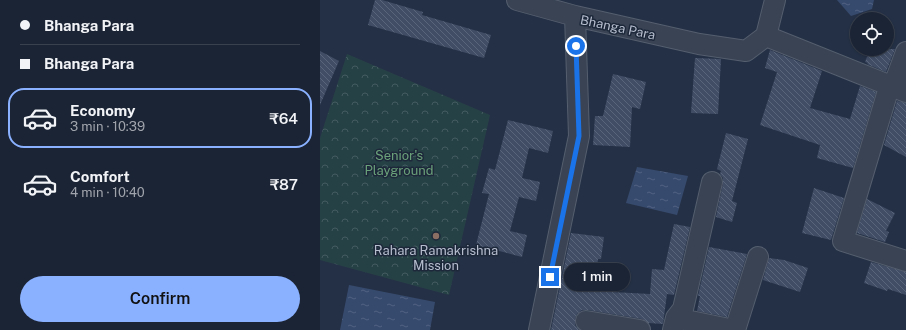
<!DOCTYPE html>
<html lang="en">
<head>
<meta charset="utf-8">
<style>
	:root { --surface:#1b2434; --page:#242c3c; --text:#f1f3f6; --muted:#a0a4ac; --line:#39414f; --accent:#8ab1ff }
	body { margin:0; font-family:"Public Sans",sans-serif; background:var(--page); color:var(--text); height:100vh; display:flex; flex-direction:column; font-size:15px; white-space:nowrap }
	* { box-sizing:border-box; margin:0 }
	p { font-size:13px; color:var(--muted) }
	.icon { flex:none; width:22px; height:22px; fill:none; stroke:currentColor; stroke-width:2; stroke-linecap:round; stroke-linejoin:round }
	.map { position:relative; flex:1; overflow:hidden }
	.drawer { display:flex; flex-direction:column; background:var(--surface); width:320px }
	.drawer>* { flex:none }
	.banner { display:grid; align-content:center; height:88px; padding:0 20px; background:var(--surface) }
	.controls { position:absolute; left:530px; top:12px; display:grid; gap:8px }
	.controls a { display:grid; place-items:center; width:44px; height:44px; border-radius:50%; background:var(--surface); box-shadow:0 1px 3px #0004,0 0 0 1px var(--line); font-size:20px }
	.end { position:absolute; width:18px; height:18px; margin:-9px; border:5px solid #1a73e8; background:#fff; box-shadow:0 0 0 2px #fff }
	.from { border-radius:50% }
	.bubble { position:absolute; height:28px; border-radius:14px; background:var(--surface); box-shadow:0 1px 3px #0004,0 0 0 1px var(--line); font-size:13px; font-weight:600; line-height:28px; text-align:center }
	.banner b { display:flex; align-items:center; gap:14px; height:38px; font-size:15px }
	.banner b+b { border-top:1px solid var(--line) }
	.banner i { width:10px; height:10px; background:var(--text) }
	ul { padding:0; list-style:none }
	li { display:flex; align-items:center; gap:12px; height:60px; margin:0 8px 6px; padding:0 12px; border:2px solid transparent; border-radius:16px }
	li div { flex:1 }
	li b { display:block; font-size:15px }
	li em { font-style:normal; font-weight:600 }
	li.on { border-color:var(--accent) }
	li>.icon { width:36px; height:36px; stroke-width:1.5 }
	.cta { display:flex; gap:8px; margin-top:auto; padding:8px 20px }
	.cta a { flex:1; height:46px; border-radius:24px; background:var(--accent); color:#111; font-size:16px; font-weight:600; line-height:46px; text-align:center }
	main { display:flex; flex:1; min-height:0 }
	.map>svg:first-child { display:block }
</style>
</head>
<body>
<main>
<section class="drawer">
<div class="banner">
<b><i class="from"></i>Bhanga Para</b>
<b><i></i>Bhanga Para</b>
</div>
<ul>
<li class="on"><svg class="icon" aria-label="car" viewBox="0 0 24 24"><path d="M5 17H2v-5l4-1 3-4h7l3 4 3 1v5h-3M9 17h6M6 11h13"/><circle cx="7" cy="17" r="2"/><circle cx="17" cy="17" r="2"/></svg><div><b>Economy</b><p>3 min · 10:39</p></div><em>₹64</em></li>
<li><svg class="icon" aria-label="car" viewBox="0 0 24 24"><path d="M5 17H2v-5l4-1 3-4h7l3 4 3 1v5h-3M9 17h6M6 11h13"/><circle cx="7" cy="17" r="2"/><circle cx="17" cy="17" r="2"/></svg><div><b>Comfort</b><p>4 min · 10:40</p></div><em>₹87</em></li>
</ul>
<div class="cta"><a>Confirm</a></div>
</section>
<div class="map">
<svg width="586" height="330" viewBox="0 0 586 330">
	<defs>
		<pattern id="park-crowns" width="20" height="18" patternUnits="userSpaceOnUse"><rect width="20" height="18" fill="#264146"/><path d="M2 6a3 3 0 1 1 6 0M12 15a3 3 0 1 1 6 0" fill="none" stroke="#435b60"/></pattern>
		<pattern id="water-ripples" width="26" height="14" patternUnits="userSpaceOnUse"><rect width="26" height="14" fill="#364a6e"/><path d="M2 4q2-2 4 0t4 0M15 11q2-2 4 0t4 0" fill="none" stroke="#516282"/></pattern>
		<pattern id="building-back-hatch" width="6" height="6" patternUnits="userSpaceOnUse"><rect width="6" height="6" fill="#404d65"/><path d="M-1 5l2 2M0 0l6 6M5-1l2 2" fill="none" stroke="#59657a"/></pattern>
	</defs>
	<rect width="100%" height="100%" fill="#243045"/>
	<path fill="url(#park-crowns)" d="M27 54 170 115 129 295 0 260V138Z"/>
	<path fill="url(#water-ripples)" d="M517 0H554L552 9 531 16Z
		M317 167 368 176 357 215 306 203Z
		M29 285 115 302 110 330H20Z"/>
	<path fill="url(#building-back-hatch)" d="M55 0H62L103 12 102 15 171 35 164 58 48 25Z
		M550 49H575L566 72 547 64 548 63 545 62Z
		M450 50 502 71 490 108 530 119 540 86 556 92 533 168 497 158 500 145 440 125 457 72 445 68Z
		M0 51 19 61 0 105Z
		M375 58 401 59 398 114 371 113Z
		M293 74 326 82 320 109 312 107 310 147 273 145 275 116H283Z
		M577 101 586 103V157L564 145Z
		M188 120 233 131 228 153 209 148 202 178 220 182 216 201 199 197 190 231 207 235 202 257 156 245 169 194 162 193 169 168 175 170Z
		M406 133 428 139 412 201 417 203 412 222 396 217 403 184V178L400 174 401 171 397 169Z
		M494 188 524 198 511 240 482 233Z
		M547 199 575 213 566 231 569 232 565 242 537 233Z
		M354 224 370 227 354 295 347 294 343 324 328 323 322 319 268 310H262L257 314 255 319V325L259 330H231L251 233 284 237 281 259H278L274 291 330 294 332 269 344 270Z
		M389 247 427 254 407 317 377 311 380 296H378Z
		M449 258 464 260 488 268 480 292 443 280Z
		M551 262 586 272V295L568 289 567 291 544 283Z"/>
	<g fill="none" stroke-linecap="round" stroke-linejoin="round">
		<defs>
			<path id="street" d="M197 0 255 16
				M446 36 586 92
				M570 84 523 241 586 261
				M573 87 586 52
				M356 318 414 330
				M266 321 320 330
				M219 330 259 136 255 16 379 44 426 51 446 36 455 0
				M353 330 356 318 363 309 392 182
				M415 330 438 257"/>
		</defs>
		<use href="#street" stroke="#545e6e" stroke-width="22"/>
		<use href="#street" stroke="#394354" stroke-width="20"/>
	</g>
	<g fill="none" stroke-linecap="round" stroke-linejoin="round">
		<path stroke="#1a73e8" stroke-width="5" d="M230 277 259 136 256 46"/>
	</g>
	<circle fill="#8d6e63" stroke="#1d283a" stroke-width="1.5" cx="116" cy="236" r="4"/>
	<g text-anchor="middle" stroke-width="3" stroke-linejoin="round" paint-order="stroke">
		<g font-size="13" fill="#b6bece" stroke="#1d283a">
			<text transform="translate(298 27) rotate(12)" y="5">Bhanga Para</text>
		</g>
		<g font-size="13" fill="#6ba17a" stroke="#1d283a">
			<text x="79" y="160">Senior's<tspan x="79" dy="15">Playground</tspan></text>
		</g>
		<g font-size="13" fill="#b6bece" stroke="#1d283a">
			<text x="116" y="255">Rahara Ramakrishna<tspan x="116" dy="15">Mission</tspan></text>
		</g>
	</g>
</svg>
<div class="controls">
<a><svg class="icon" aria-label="locate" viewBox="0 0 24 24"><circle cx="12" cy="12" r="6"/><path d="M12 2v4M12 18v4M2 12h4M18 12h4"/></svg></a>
</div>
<i class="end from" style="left:256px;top:46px"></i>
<i class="end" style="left:230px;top:277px"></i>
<div class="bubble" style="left:244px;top:263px;width:66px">1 min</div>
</div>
</main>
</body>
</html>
